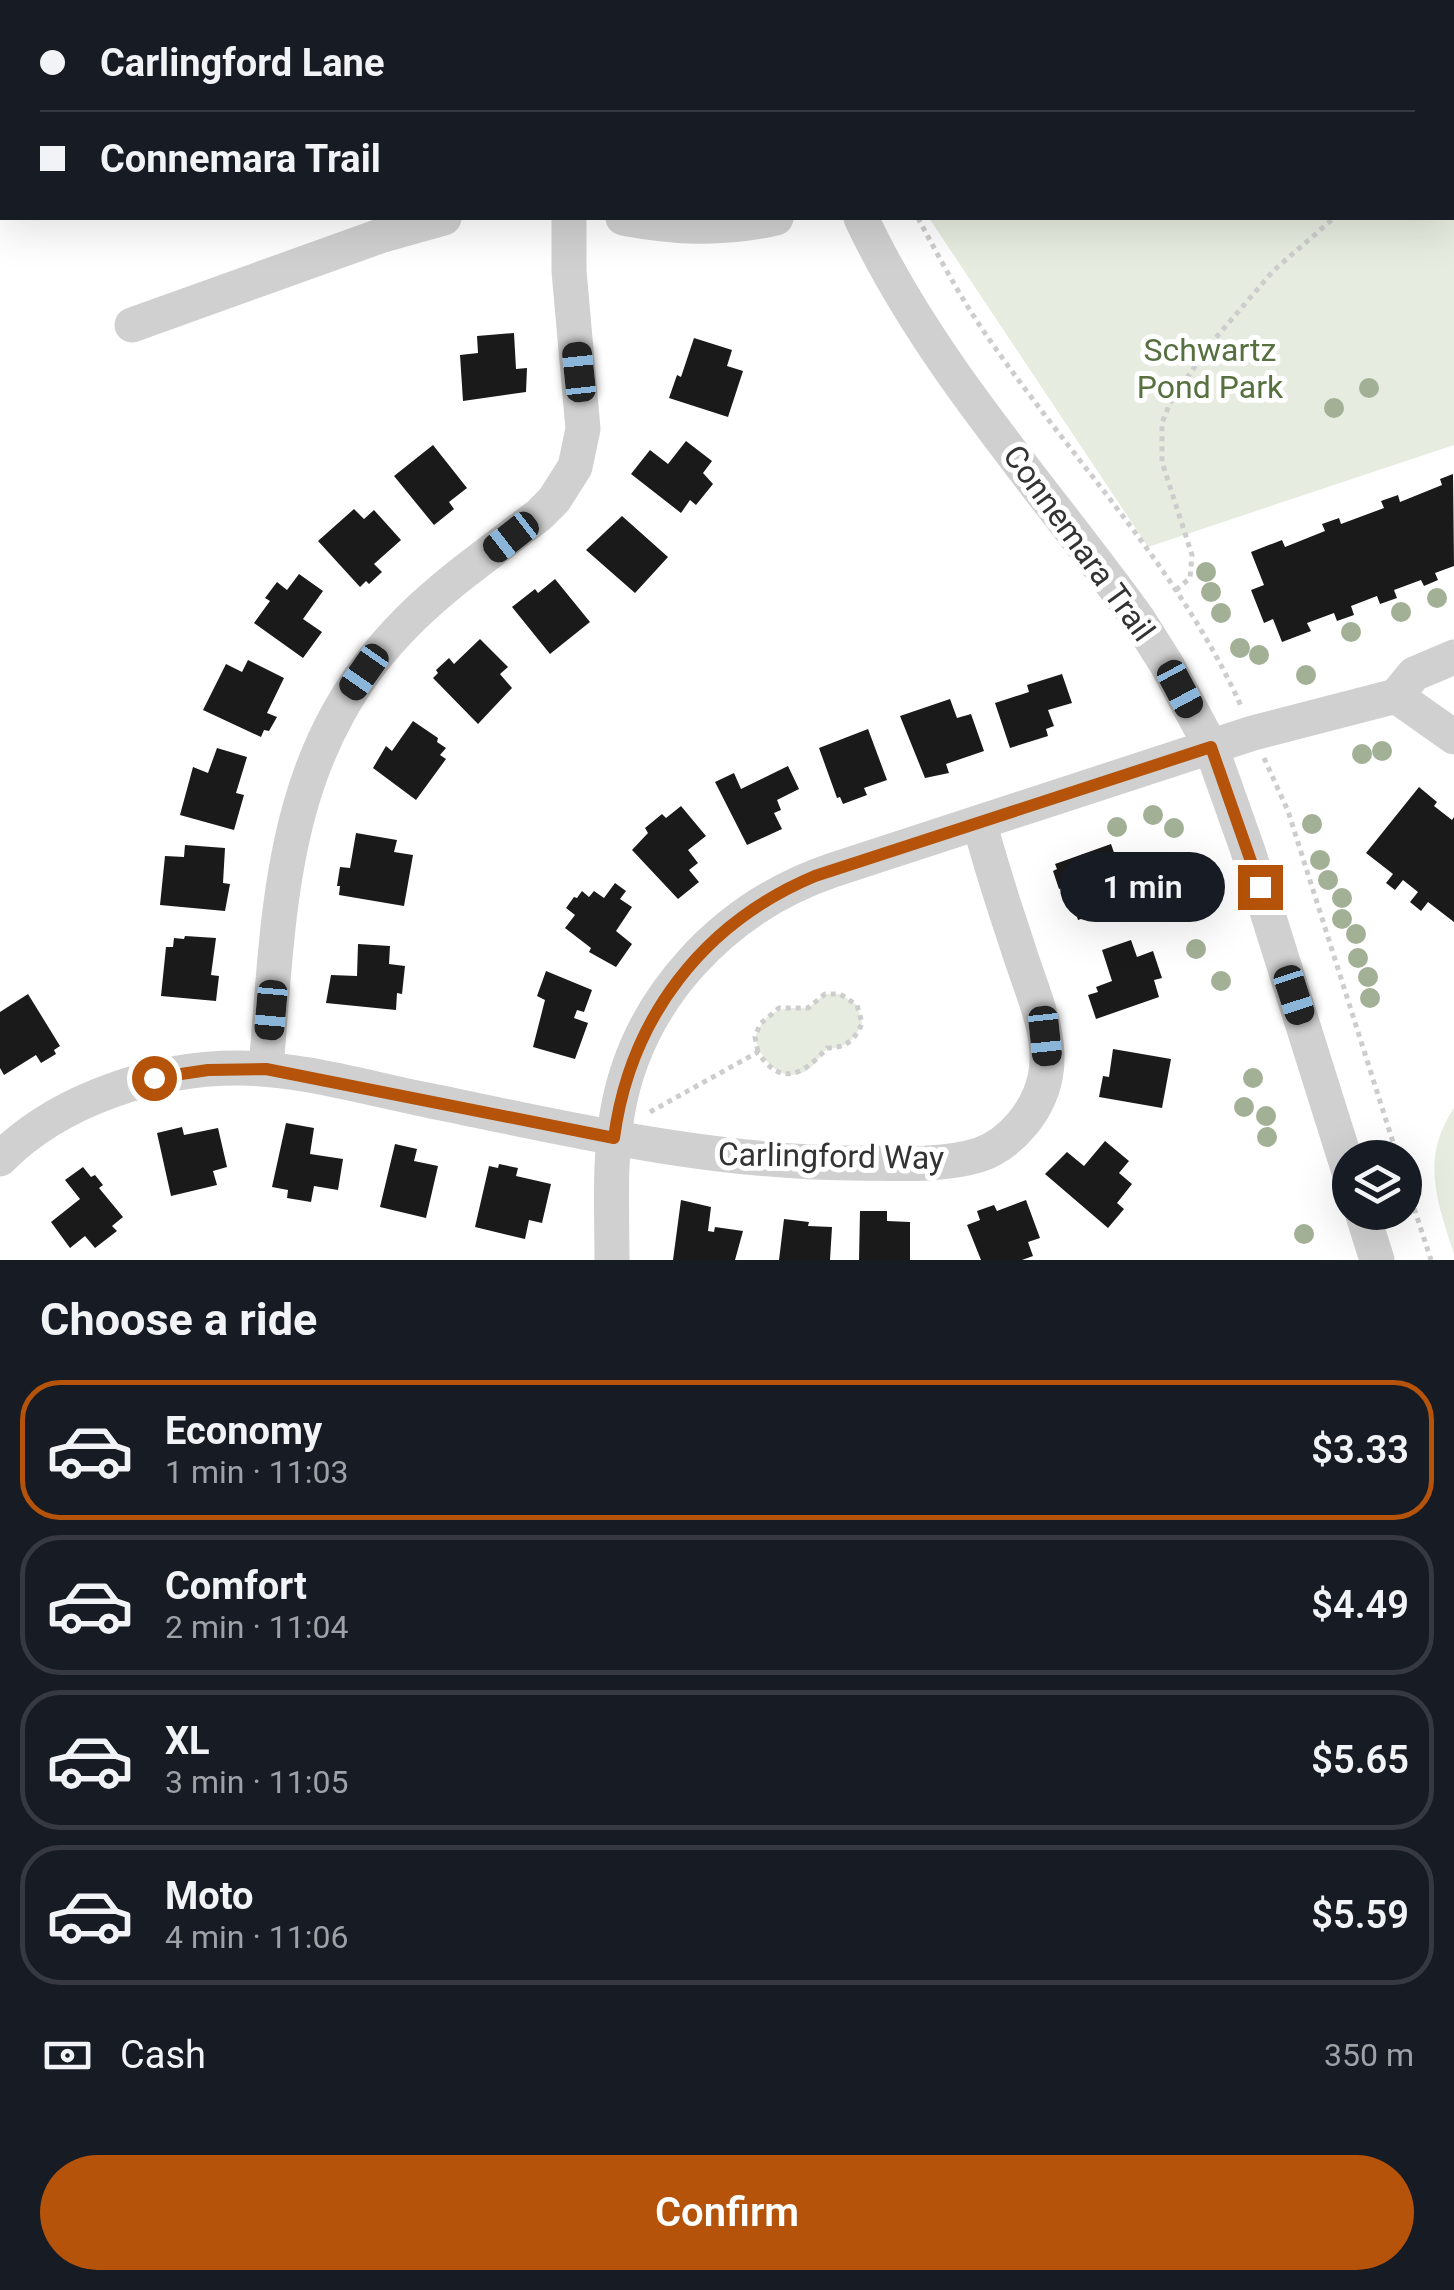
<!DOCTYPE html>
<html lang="en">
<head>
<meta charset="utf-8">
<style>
	:root { --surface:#171b24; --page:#20242c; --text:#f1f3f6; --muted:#9ea1a6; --line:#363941; --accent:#b45309 }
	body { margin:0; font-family:Roboto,sans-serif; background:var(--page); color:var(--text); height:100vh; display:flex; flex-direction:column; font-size:38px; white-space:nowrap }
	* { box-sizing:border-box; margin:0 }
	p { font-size:32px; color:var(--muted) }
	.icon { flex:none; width:55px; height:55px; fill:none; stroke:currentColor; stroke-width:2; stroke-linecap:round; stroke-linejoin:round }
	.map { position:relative; height:1260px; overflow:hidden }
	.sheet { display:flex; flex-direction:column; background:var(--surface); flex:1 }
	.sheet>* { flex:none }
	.banner { position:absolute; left:0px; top:0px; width:1455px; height:220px; box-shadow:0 10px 40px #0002; display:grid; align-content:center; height:220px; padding:0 40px; background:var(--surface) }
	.buttons { position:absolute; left:1332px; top:1140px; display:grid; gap:20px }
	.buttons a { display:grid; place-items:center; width:90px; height:90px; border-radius:50%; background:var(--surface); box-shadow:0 10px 40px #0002; font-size:50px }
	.end { position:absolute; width:45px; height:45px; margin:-22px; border:12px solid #b45309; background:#fff; box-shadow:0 0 0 5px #fff }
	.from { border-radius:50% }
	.bubble { position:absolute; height:70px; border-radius:35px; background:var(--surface); box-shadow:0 10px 40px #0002; font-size:32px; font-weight:600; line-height:70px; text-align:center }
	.car { position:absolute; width:30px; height:60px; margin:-30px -15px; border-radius:12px; box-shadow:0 0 8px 2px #0007; background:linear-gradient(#222 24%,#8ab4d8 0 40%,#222 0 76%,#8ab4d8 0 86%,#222 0) }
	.banner b { display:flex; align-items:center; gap:35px; height:95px; font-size:38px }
	.banner b+b { border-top:2px solid var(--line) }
	.banner i { width:25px; height:25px; background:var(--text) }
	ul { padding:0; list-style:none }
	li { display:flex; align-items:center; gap:30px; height:140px; margin:0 20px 15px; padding:0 20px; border:5px solid var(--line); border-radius:40px }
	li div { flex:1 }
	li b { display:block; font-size:38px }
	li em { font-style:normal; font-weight:600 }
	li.current { border-color:var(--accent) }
	li>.icon { width:90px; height:90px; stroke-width:1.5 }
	h2 { padding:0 40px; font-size:45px; line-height:120px }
	.pay { display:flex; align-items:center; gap:25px; height:110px; padding:0 40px; font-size:38px }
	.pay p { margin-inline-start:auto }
	.cta { display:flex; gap:20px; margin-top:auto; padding:20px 40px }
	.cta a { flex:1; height:115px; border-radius:60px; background:var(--accent); color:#fff; font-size:40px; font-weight:600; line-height:115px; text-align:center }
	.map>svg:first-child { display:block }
</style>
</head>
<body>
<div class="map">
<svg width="1454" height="1260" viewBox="0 0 1454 1260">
	<rect width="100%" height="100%" fill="#fff"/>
	<path fill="#e6ecdf" d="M983 0H1454V445L1148 547 929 218H1452V2Z
		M825 994H840L857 1005 862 1023C855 1040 846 1048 827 1049 822 1054 816 1063 810 1068 785 1088 760 1061 755 1037 766 1010 780 1007 808 1008Z
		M1454 1108V1254C1437 1201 1420 1158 1454 1108Z"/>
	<path fill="#1a1a1a" d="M514 333 516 369 527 368 526 392 463 401 460 355 478 353 477 336Z
		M694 338 732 350 727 366 743 371 728 417 669 398 677 375 681 377Z
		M686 441 712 461 703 473 713 484 696 505 690 500 681 513 631 474 650 450 668 464Z
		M433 445 467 488 449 502 454 509 434 525 394 476Z
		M1453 474 1454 566 1435 573 1438 580 1424 586 1421 580 1394 590 1397 598 1380 604 1377 596 1351 606 1354 615 1337 621 1334 613 1307 623 1311 631 1282 642 1273 619 1264 623 1251 590 1264 585 1251 552 1282 540 1285 547 1325 531 1322 524 1339 518 1341 524 1384 508 1381 501 1398 495 1400 502 1442 485 1440 479Z
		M354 509 364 519 374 510 401 540 374 564 382 572 369 584 366 581 360 587 318 541Z
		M622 516 668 557 635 593 586 550Z
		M299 574 323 591 303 619 322 632 303 658 254 623 270 601 265 598 277 582 287 590Z
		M555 579 590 622 550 654 512 607 535 589 538 593Z
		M480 639 508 667 500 674 512 688 478 724 433 678 438 673 436 670 449 658 454 664Z
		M248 660 284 678 267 713 277 717 269 731 264 730 261 737 203 710 226 664 242 672Z
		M1062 674 1072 703 1048 710 1054 726 1046 729 1048 736 1010 748 995 703 1029 692 1027 685Z
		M950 699 957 718 971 714 984 751 946 764 949 773 925 778 900 716Z
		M413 721 438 738 437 742 446 748 440 755 446 759 416 800 373 768 386 746 392 751Z
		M868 729 887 780 864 788 867 795 843 804 840 797 837 798 819 748Z
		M217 748 247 757 236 793 244 795 234 830 180 815 193 767 208 773Z
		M788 766 799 789 777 800 781 810 774 813 782 829 747 845 715 782 734 773 741 789Z
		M1419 787 1437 802 1434 806 1452 820 1454 817V922L1428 902 1421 911 1410 902 1418 892 1403 880 1395 890 1386 883 1393 874 1366 853Z
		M681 806 706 836 688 850 698 863 689 870 699 882 678 899 632 850 648 833 645 828 662 814 666 818Z
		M356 833 397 840 394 852 413 855 404 906 339 895 340 886H337L340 867 350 868Z
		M1111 844 1127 890 1110 897 1114 908 1078 920 1067 886 1059 889 1053 871 1057 869 1055 864Z
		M185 845 225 848 223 883 230 884 225 911 160 905 165 856 184 857Z
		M615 883 626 891 620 899 632 907 616 931 632 944 616 967 589 952 591 948 565 928 575 915 566 908 574 897 577 898 582 891 589 897 594 891 604 898Z
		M185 936 216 938 211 975 219 976 216 1001 161 996 166 947H173L174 938 184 939Z
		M1131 940 1137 957 1153 951 1162 978 1154 980 1159 997 1096 1019 1088 995 1098 992 1096 987 1112 981 1102 950Z
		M358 944 390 946 389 964 405 966 402 994 397 993 396 1010 326 1003 331 975 357 976Z
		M546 971 592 990 584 1012 577 1010 574 1018 588 1023 575 1059 533 1047 545 1000 537 996Z
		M28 994 60 1046 54 1050 56 1054 41 1063 36 1055 4 1075 0 1068V1012Z
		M1113 1049 1171 1059 1162 1108 1099 1097 1103 1076 1109 1077Z
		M286 1123 314 1128 310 1154 343 1159 338 1190 314 1186 311 1202 287 1198 288 1190 272 1187Z
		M182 1127 184 1135 218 1128 227 1167 213 1171 217 1185 171 1196 157 1133Z
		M1105 1141 1129 1161 1119 1173 1132 1184 1117 1203 1124 1209 1108 1228 1045 1174 1067 1152 1084 1166Z
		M395 1144 417 1149 414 1161 438 1166 426 1218 380 1207Z
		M499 1164 518 1168 516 1176 551 1184 542 1223 529 1220 525 1239 475 1227 489 1166 498 1168Z
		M83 1167 91 1177 95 1175 103 1185 99 1188 123 1217 112 1226 117 1231 95 1248 85 1236 70 1248 51 1222 80 1199 65 1180Z
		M681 1200 711 1207 708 1231 714 1232 715 1227 743 1231 735 1260H673Z
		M1026 1200 1040 1238 1028 1242 1033 1256 1022 1260H981L967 1225 980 1220 977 1211 994 1205 997 1211Z
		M860 1211H887V1221L910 1222V1260H859Z
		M784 1219 809 1222 808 1226 832 1227 830 1260H779Z"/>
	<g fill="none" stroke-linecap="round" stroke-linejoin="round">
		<path stroke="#cdcdcd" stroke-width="5" stroke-dasharray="5 5" stroke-linecap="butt" d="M296 0 300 2
			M373 0 375 2
			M832 0 833 2
			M450 2 454 0
			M1452 147H1454
			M1452 216 1454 217
			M918 218C939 257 961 299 987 336 1072 460 1179 568 1241 706
			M1176 590 1190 578 1192 555 1162 462V423L1170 403 1208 347 1273 271 1334 218
			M1264 758 1288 811 1398 1158
			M650 1112 758 1052C781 1089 805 1073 827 1048 846 1048 855 1040 862 1023L857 1005 840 994H825L808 1008H779L760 1024 755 1037 758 1052
			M1405 1180 1431 1260"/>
		<path stroke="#d0d0d0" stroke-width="35" d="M502 0 504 2
			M734 0 735 2
			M771 0 772 2
			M965 0 966 2
			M125 2 126 0
			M623 218C675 228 724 230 776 218
			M861 218C930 365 1043 487 1138 619L1167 665 1211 747 1248 851 1350 1175
			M132 325 380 236 444 218
			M1396 696 1454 737
			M266 1069C280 900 280 749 408 621 447 582 495 549 539 515L554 500 575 467 583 429 569 271V218
			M0 1159C59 1099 158 1067 241 1068 303 1069 366 1088 427 1100 568 1129 707 1162 851 1163 893 1163 939 1167 979 1155 1011 1144 1038 1111 1045 1078 1054 1037 1032 992 1020 954 1006 911 991 868 980 824
			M1362 1212 1377 1260
			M612 1260C612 1212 609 1163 617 1115 636 999 724 907 833 870L1253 733 1396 696 1414 674 1454 657"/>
	</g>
	<g fill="#a2b095">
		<circle cx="1369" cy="388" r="10"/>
		<circle cx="1334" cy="408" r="10"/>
		<circle cx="1206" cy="572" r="10"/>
		<circle cx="1211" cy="592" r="10"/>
		<circle cx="1437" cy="598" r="10"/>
		<circle cx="1401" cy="612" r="10"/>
		<circle cx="1221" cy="613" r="10"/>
		<circle cx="1351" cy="632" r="10"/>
		<circle cx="1240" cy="648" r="10"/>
		<circle cx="1259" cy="655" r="10"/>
		<circle cx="1306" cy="675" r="10"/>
		<circle cx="1382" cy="751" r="10"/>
		<circle cx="1362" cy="754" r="10"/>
		<circle cx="1153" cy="815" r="10"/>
		<circle cx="1312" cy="824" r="10"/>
		<circle cx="1117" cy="827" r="10"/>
		<circle cx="1174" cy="828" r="10"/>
		<circle cx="1320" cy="860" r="10"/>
		<circle cx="1328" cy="880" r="10"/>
		<circle cx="1157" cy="887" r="10"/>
		<circle cx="1196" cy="887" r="10"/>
		<circle cx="1342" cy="898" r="10"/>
		<circle cx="1139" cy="909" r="10"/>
		<circle cx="1342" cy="919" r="10"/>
		<circle cx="1356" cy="934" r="10"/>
		<circle cx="1196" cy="949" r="10"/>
		<circle cx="1358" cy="958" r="10"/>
		<circle cx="1368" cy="977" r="10"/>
		<circle cx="1221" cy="981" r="10"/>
		<circle cx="1370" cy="998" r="10"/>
		<circle cx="1253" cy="1078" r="10"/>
		<circle cx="1244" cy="1107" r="10"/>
		<circle cx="1266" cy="1116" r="10"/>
		<circle cx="1267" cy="1137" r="10"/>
		<circle cx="1304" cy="1234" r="10"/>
	</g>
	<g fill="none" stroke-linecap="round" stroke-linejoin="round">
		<path stroke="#b45309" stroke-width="12" d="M154 1078 208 1070 266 1069 614 1138C630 1018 703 923 815 876L1211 747 1260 887"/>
	</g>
	<g text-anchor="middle" stroke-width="10" stroke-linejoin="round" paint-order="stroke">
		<g font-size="32" fill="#56703f" stroke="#fff">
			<text x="1210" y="361">Schwartz<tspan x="1210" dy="37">Pond Park</tspan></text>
		</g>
		<g font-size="32" fill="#333" stroke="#fff">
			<text transform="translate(1079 543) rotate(54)" y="11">Connemara Trail</text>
			<text transform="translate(831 1156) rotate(1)" y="11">Carlingford Way</text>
		</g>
	</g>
</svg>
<div class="buttons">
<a><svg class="icon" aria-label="layers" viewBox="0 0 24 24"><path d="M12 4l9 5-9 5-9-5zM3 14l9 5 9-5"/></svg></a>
</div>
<i class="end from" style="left:154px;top:1078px"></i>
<i class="end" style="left:1260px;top:887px"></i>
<div class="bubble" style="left:1060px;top:852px;width:165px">1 min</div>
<i class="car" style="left:579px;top:372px;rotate:354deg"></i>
<i class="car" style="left:511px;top:537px;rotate:232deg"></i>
<i class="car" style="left:364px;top:672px;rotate:215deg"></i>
<i class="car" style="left:1180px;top:689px;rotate:152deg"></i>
<i class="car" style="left:1294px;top:995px;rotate:162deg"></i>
<i class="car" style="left:271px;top:1010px;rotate:185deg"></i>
<i class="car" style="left:1045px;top:1036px;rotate:174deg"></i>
<div class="banner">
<b><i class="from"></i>Carlingford Lane</b>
<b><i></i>Connemara Trail</b>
</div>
</div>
<section class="sheet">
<h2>Choose a ride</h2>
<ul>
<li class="current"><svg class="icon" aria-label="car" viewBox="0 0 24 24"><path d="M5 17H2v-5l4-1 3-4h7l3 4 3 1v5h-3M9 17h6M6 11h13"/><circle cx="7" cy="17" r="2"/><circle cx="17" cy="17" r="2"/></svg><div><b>Economy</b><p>1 min · 11:03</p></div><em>$3.33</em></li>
<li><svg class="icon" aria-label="car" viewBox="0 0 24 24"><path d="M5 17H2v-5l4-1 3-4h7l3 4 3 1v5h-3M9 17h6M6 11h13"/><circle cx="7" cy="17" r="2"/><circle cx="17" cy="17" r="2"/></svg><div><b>Comfort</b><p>2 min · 11:04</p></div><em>$4.49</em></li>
<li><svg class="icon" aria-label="car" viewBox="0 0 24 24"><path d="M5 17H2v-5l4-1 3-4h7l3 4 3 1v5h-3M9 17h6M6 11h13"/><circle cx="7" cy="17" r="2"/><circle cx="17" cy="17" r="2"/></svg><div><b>XL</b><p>3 min · 11:05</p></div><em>$5.65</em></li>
<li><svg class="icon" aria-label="car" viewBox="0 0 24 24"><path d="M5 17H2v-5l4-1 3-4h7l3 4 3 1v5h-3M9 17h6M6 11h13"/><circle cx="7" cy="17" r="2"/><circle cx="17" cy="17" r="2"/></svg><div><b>Moto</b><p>4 min · 11:06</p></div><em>$5.59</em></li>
</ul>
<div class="pay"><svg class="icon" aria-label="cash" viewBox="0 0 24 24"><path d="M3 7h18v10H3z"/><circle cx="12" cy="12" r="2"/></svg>Cash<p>350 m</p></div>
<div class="cta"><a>Confirm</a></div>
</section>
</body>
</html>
